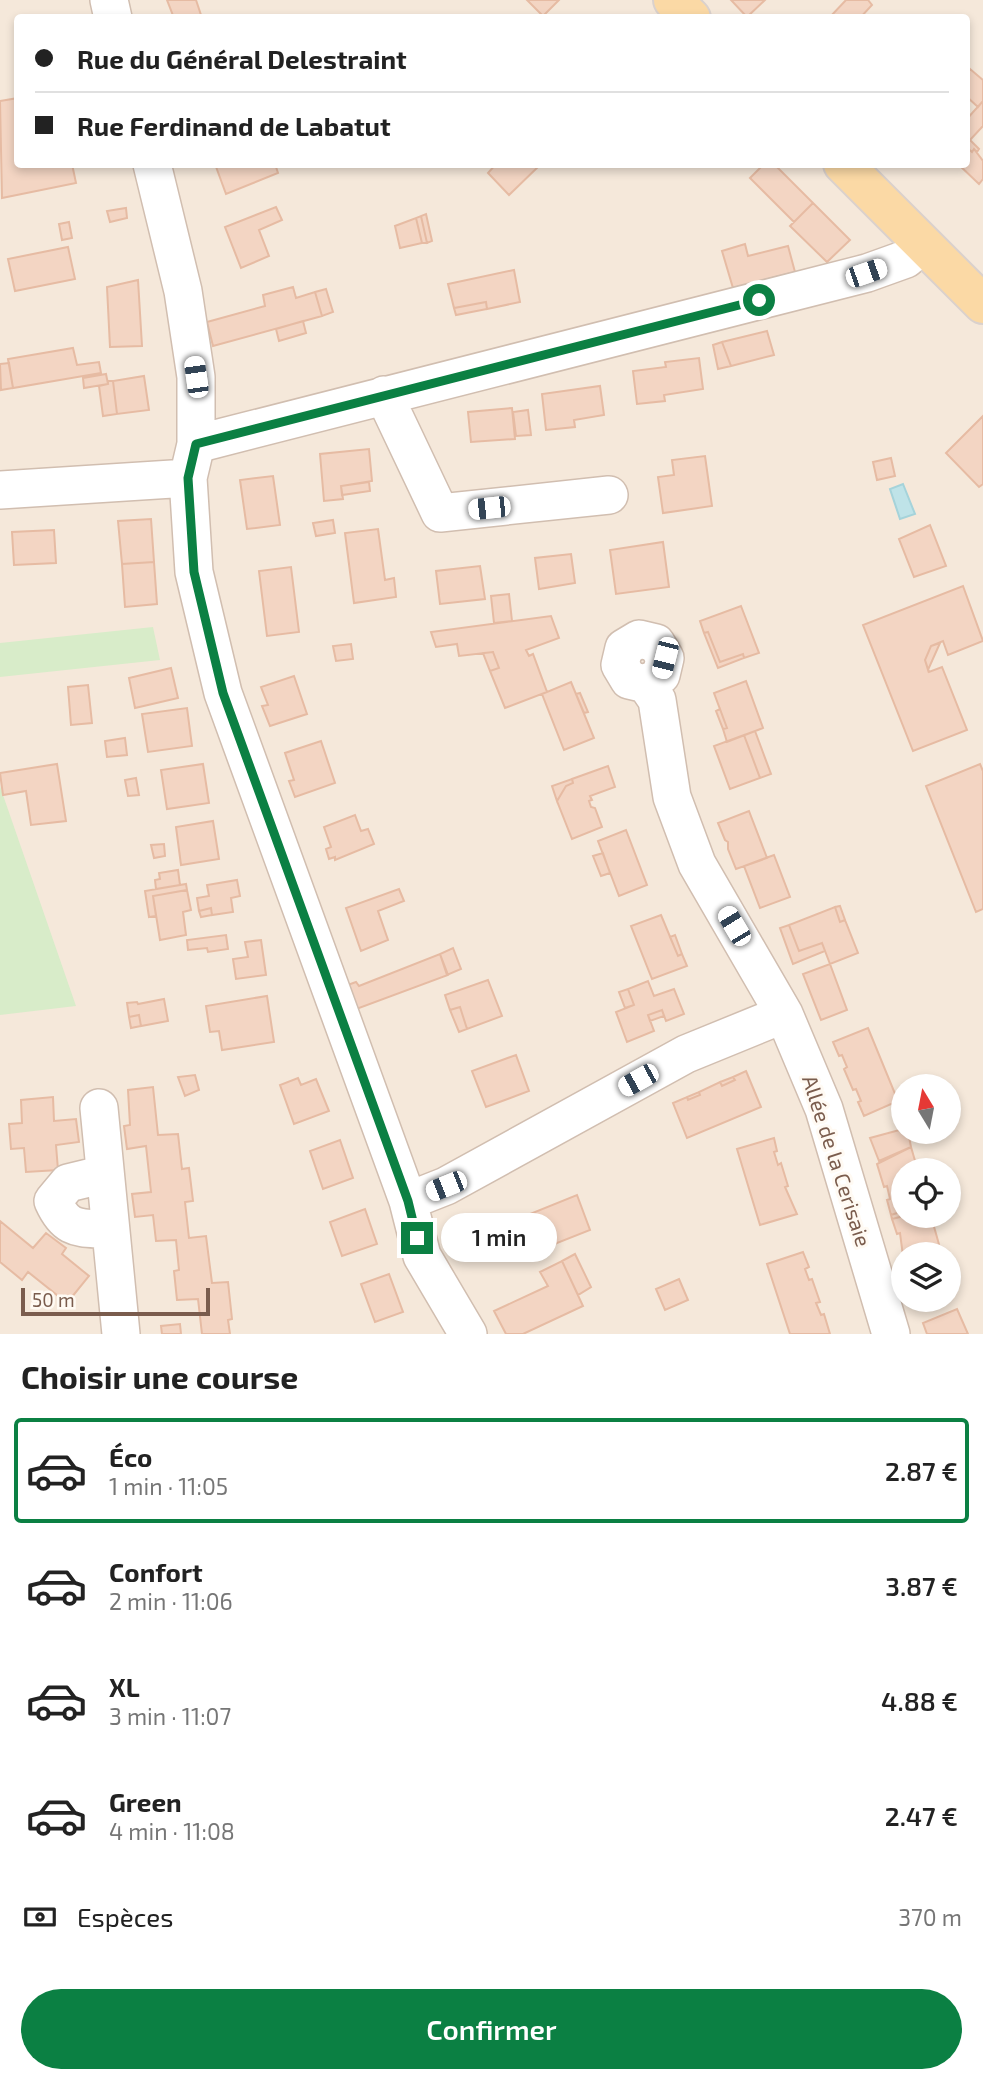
<!DOCTYPE html>
<html lang="fr">
<head>
<meta charset="utf-8">
<style>
	:root { --surface:#fff; --page:#f6f6f6; --text:#222; --muted:#767676; --line:#e0e0e0; --accent:#0b8043 }
	body { margin:0; font-family:"Exo 2",sans-serif; background:var(--page); color:var(--text); height:100vh; display:flex; flex-direction:column; font-size:26px; white-space:nowrap }
	* { box-sizing:border-box; margin:0 }
	p { font-size:23px; color:var(--muted) }
	.icon { flex:none; width:38px; height:38px; fill:none; stroke:currentColor; stroke-width:2; stroke-linecap:round; stroke-linejoin:round }
	.map { position:relative; height:1334px; overflow:hidden }
	.side { display:flex; flex-direction:column; background:var(--surface); flex:1 }
	.side>* { flex:none }
	.top-card { position:absolute; left:14px; top:14px; width:956px; height:154px; border-radius:7px; box-shadow:0 4px 10px #0003; display:grid; align-content:center; height:154px; padding:0 21px; background:var(--surface) }
	.needle { width:46px; rotate:350deg }
	.tools { position:absolute; left:891px; top:1074px; display:grid; gap:14px }
	.tools a { display:grid; place-items:center; width:70px; height:70px; border-radius:50%; background:var(--surface); box-shadow:0 4px 10px #0003; font-size:35px }
	.scale { position:absolute; left:21px; bottom:18px; width:189px; box-sizing:border-box; padding-left:7px; border:4px solid #7a5c4d; border-top:0; font-size:19px; line-height:24px; white-space:nowrap; color:#7a5c4d; -webkit-text-stroke:5px #fffaf3; paint-order:stroke }
	.end { position:absolute; width:32px; height:32px; margin:-16px; border:9px solid #0b8043; background:#fff; box-shadow:0 0 0 4px #fff }
	.from { border-radius:50% }
	.bubble { position:absolute; height:49px; border-radius:24px; background:var(--surface); box-shadow:0 4px 10px #0003; font-size:23px; font-weight:600; line-height:49px; text-align:center }
	.car { position:absolute; width:21px; height:42px; margin:-21px -10px; border-radius:9px; box-shadow:0 0 5px 2px #0007; background:linear-gradient(#fff 24%,#345 0 40%,#fff 0 76%,#345 0 86%,#fff 0) }
	.top-card b { display:flex; align-items:center; gap:24px; height:66px; font-size:26px }
	.top-card b+b { border-top:2px solid var(--line) }
	.top-card i { width:18px; height:18px; background:var(--text) }
	ul { padding:0; list-style:none }
	li { display:flex; align-items:center; gap:21px; height:105px; margin:0 14px 10px; padding:0 7px; border:4px solid transparent; border-radius:7px }
	li div { flex:1 }
	li b { display:block; font-size:26px }
	li em { font-style:normal; font-weight:600 }
	li.active { border-color:var(--accent) }
	li>.icon { width:63px; height:63px; stroke-width:1.5 }
	h2 { padding:0 21px; font-size:32px; line-height:84px }
	.pay { display:flex; align-items:center; gap:18px; height:77px; padding:0 21px; font-size:26px }
	.pay p { margin-inline-start:auto }
	.button { display:flex; gap:14px; margin-top:auto; padding:14px 21px }
	.button a { flex:1; height:80px; border-radius:42px; background:var(--accent); color:#fff; font-size:28px; font-weight:600; line-height:80px; text-align:center }
	.map>svg:first-child { display:block }
</style>
</head>
<body>
<div class="map">
<svg width="983" height="1334" viewBox="0 0 983 1334">
	<rect width="100%" height="100%" fill="#fdf6ec"/>
	<path fill="#f5e8da" fill-rule="evenodd" d="M0 0H983V1334H0ZM18 18H966V164H18ZM903 1087H948V1132H903ZM903 1171H948V1216H903ZM903 1255H948V1300H903Z"/>
	<path fill="#d8ecc9" d="M153 627 160 660 0 677V643Z
		M0 786 3 795 76 1006 0 1015Z"/>
	<path fill="#bfe3e8" stroke="#a5d3da" stroke-width="2" d="M903 484 915 514 900 519 890 489Z"/>
	<path fill="#f3d5c3" stroke="#e6bba3" stroke-width="2" d="M167 0H196L202 18H174Z
		M527 0H559L543 16Z
		M731 0H765L747 17Z
		M846 0H868L872 5 860 18H829Z
		M970 69 983 80V101L978 107 966 96V74Z
		M18 98V164H72L76 183 2 198 0 101Z
		M983 101V126L970 140 979 149 977 152 974 149 972 152 966 147V120Z
		M966 147 972 152 974 149 983 161V179L979 184 958 164H966Z
		M215 164H275L278 173 226 194Z
		M496 164H541L509 195 488 173Z
		M764 164H774L813 203 794 222 750 178Z
		M813 203 850 240 827 262 790 226Z
		M276 207 282 220 259 230 269 256 241 268 225 227Z
		M126 208 127 218 110 222 107 211Z
		M426 214 432 241 427 243 421 216Z
		M421 216 427 243H422L416 218Z
		M416 218 422 243 400 248 395 226Z
		M69 222 72 238 62 240 59 224Z
		M745 244 748 256 788 246 795 272 733 288 722 251Z
		M68 247 75 279 15 291 8 259Z
		M514 270 520 302 487 309 486 302 454 308 448 284Z
		M138 280 142 346 110 347 107 287Z
		M293 287 296 298 315 292 322 316 213 346 207 322 265 306 263 295Z
		M326 289 333 312 322 316 315 292Z
		M486 302 487 309 456 315 454 308Z
		M303 321 306 333 279 341 276 329Z
		M767 331 774 355 731 366 722 342Z
		M722 342 731 366 718 369 713 345Z
		M73 348 77 365 99 362 101 373 13 388 8 359Z
		M699 358 703 389 664 395 665 401 637 404 633 371 666 367 665 362Z
		M9 363 13 388 1 390 0 364Z
		M106 374 108 384 84 388 83 378Z
		M144 376 149 410 117 414 113 381Z
		M108 381H113L117 414 103 416 99 386 108 384Z
		M600 386 604 415 574 420 575 427 546 430 542 394Z
		M512 408 515 439 471 442 468 412Z
		M528 410 531 435 516 436 513 412Z
		M983 416V484L979 487 946 453Z
		M369 449 372 481 341 486 343 499 324 501 320 454Z
		M705 456 712 506 663 513 658 477 674 475 672 460Z
		M891 458 895 476 877 480 873 462Z
		M273 476 280 525 247 529 240 480Z
		M369 482 370 491 342 495 341 486Z
		M151 519 154 562 122 564 118 521Z
		M333 520 335 533 316 536 313 523Z
		M930 525 946 566 914 577 899 539Z
		M378 529 385 580 394 578 396 597 354 603 345 533Z
		M54 530 56 563 14 565 12 532Z
		M663 542 669 587 616 594 610 550Z
		M571 554 575 583 539 589 535 558Z
		M154 562 157 604 125 607 122 564Z
		M480 566 485 599 440 604 436 571Z
		M291 567 299 632 267 636 259 571Z
		M963 586 983 641 948 655 943 641 931 646 925 660 929 672 942 667 967 730 913 751 863 625Z
		M509 594 512 621 494 623 491 596Z
		M741 606 759 653 744 658 743 654 720 662 708 632 704 633 700 621Z
		M551 616 559 638 526 650 529 656 533 654 547 692 505 708 490 671 499 668 493 652 459 656 457 644 436 647 431 632Z
		M708 632 720 662 743 654 744 658 718 668 704 633Z
		M940 643 928 670 925 660 931 646Z
		M351 644 353 659 336 661 333 646Z
		M493 652 499 668 490 671 483 653Z
		M171 668 178 698 135 708 129 678Z
		M294 676 307 714 270 726 262 706 268 705 261 687Z
		M746 681 763 728 727 742 723 729 727 728 714 693Z
		M571 682 594 738 564 750 542 694Z
		M88 685 92 723 71 725 68 687Z
		M580 693 588 712 584 713 576 694Z
		M187 708 192 746 148 752 142 714Z
		M720 709 727 728 723 729 716 711Z
		M755 731 771 774 760 778 744 735Z
		M744 735 760 778 730 789 714 746Z
		M125 738 127 755 107 757 105 741Z
		M321 741 335 783 295 797 289 781 294 780 285 753Z
		M57 764 66 821 31 825 26 791 3 795 0 773Z
		M203 764 209 803 167 809 161 770Z
		M980 764 983 771V909L976 912 926 786Z
		M608 766 615 787 590 796 592 800 589 801 591 807 595 808 602 827 572 839 557 801 566 786 573 783 572 779Z
		M136 778 139 795 128 796 125 780Z
		M572 779 573 783 566 786 557 801 552 786Z
		M749 811 767 858 736 869 728 849V842L725 840 718 823Z
		M355 815 361 831 368 829 374 844 335 860V857L329 859 326 849 331 847 324 827Z
		M213 821 219 859 181 865 176 827Z
		M626 830 647 885 619 896 598 841Z
		M164 844 165 856 154 858 151 845Z
		M603 853 610 873 601 876 593 856Z
		M774 855 790 897 760 908 744 866Z
		M178 870 180 885 156 889 155 880 160 879 159 873Z
		M237 880 240 896 231 898 233 912 212 915 211 908 199 911 197 898 209 896 207 885Z
		M186 884 187 890 153 896 156 916 149 917 145 891Z
		M399 889 404 901 378 911 388 940 361 951 346 908Z
		M187 890 191 910 183 912 186 935 160 940 153 896Z
		M840 906 845 920 840 922 835 907Z
		M835 907 840 922 845 920 858 953 830 964 822 943 799 951 789 925Z
		M211 908 212 915 201 917 199 911Z
		M661 915 678 956 682 954 687 966 652 979 631 926Z
		M789 925 799 951 822 943 825 951 793 964 780 928Z
		M226 935 228 949 208 952 207 948 188 950 187 940Z
		M675 935 682 954 678 956 670 937Z
		M261 940 266 975 236 979 233 959 248 957 245 942Z
		M453 948 461 969 447 975 440 954Z
		M440 954 448 975 351 1011 342 987 356 982 359 986Z
		M830 964 847 1010 821 1020 803 974Z
		M488 980 502 1016 467 1029 460 1007 450 1010 445 995Z
		M648 981 654 996 674 989 684 1014 666 1021 662 1010 648 1015 654 1031 627 1042 616 1012 634 1005 628 989Z
		M628 989 634 1005 625 1008 619 992Z
		M267 996 274 1042 222 1050 219 1031 210 1032 206 1006Z
		M164 999 168 1021 141 1026 139 1015 129 1017 127 1003 137 1002 138 1004Z
		M460 1007 467 1029 459 1032 450 1010Z
		M662 1010 664 1016 650 1021 648 1015Z
		M139 1015 141 1026 131 1028 129 1017Z
		M868 1028 898 1101 864 1116 858 1102 861 1101 856 1089 853 1090 844 1069 847 1067 842 1055 839 1056 833 1042Z
		M516 1055 529 1091 486 1107 472 1071Z
		M746 1071 761 1107 687 1138 673 1103 687 1097 688 1100 700 1095 699 1092 720 1082 722 1086 735 1080 733 1077Z
		M195 1075 199 1090 185 1096 178 1077Z
		M733 1077 735 1080 722 1086 720 1082Z
		M298 1078 301 1085 316 1079 329 1111 294 1124 280 1085Z
		M153 1087 158 1135 178 1134 182 1169 189 1168 193 1201 185 1202 189 1238 206 1236 212 1283 228 1282 232 1319 228 1320 230 1334H202L198 1299 177 1300 174 1271 179 1270 176 1240 156 1241 153 1215 135 1217 132 1194 151 1192 146 1146 127 1149 124 1126 130 1125 128 1090Z
		M699 1092 700 1095 688 1100 687 1097Z
		M53 1097 54 1121 76 1119 79 1142 56 1145 58 1170 26 1172 24 1148 11 1149 9 1124 22 1123 21 1100Z
		M903 1129V1132H908L911 1147 879 1161 870 1138Z
		M774 1138 777 1151 774 1152 778 1165 781 1163 788 1186 785 1187 797 1214 760 1225 737 1149Z
		M340 1140 353 1178 323 1189 310 1151Z
		M911 1147 918 1171H903V1211L891 1215 887 1200 890 1199 887 1186 884 1187 877 1164Z
		M577 1195 590 1230 537 1251 525 1216Z
		M365 1209 377 1244 342 1256 330 1222Z
		M903 1211 904 1216 892 1219 891 1215Z
		M904 1216H931L942 1255 903 1256 900 1233 897 1234 892 1219Z
		M0 1221 33 1248 46 1233 66 1248 62 1254 89 1276 67 1303 28 1272 22 1280 0 1262Z
		M803 1252 809 1267 805 1269 809 1280 812 1279 820 1302 816 1303 821 1315 824 1314 830 1334H790L767 1264Z
		M575 1254 591 1287 578 1295 562 1261Z
		M562 1261 583 1306 523 1334H506L494 1311 548 1286 540 1272Z
		M389 1274 403 1312 375 1322 361 1284Z
		M679 1279 688 1300 665 1310 656 1289Z
		M957 1309 968 1334H927L923 1323Z
		M180 1324 181 1334H162L161 1326Z"/>
	<g fill="none" stroke-linecap="round" stroke-linejoin="round">
		<defs>
			<path id="minor" d="M109 0 113 18
				M152 164 183 291 196 377V444L188 478 194 572 223 693 408 1201 422 1256 468 1334
				M384 395 440 513 609 495
				M196 444 867 273 906 259 923 244
				M0 490 188 478
				M646 684 661 675 665 658 656 643 639 639 624 648 620 665 629 680 646 684 657 700 672 797 697 864 784 1014 824 1109 891 1334
				M99 1108 121 1334
				M105 1174 68 1183 53 1201C67 1232 79 1227 110 1230
				M408 1201 446 1186 686 1054 784 1014"/>
			<path id="major" d="M673 0 691 18
				M843 164 983 304"/>
		</defs>
		<use href="#minor" stroke="#d1beb0" stroke-width="40"/>
		<use href="#major" stroke="#dad1cd" stroke-width="42"/>
		<use href="#minor" stroke="#fff" stroke-width="37"/>
		<use href="#major" stroke="#fbd9a5" stroke-width="38"/>
	</g>
	<g fill="none" stroke-linecap="round" stroke-linejoin="round">
		<path stroke="#0b8043" stroke-width="9" d="M417 1238 408 1201 223 693 194 572 188 478 196 444 759 300"/>
	</g>
	<g text-anchor="middle" stroke-width="6" stroke-linejoin="round" paint-order="stroke">
		<g font-size="21" fill="#7a5c4d" stroke="#fffaf3">
			<text transform="translate(836 1161) rotate(72)" y="7">Allée de la Cerisaie</text>
		</g>
	</g>
</svg>
<div class="tools">
<a><svg class="needle" viewBox="-14 -14 28 28"><path d="M0-13l5 13h-10z" fill="#e53935"/><path d="M0 13l5-13h-10z" fill="#767676"/></svg></a>
<a><svg class="icon" aria-label="locate" viewBox="0 0 24 24"><circle cx="12" cy="12" r="6"/><path d="M12 2v4M12 18v4M2 12h4M18 12h4"/></svg></a>
<a><svg class="icon" aria-label="layers" viewBox="0 0 24 24"><path d="M12 4l9 5-9 5-9-5zM3 14l9 5 9-5"/></svg></a>
</div>
<div class="scale">50 m</div>
<i class="end from" style="left:759px;top:300px"></i>
<i class="end" style="left:417px;top:1238px"></i>
<div class="bubble" style="left:441px;top:1213px;width:116px">1 min</div>
<i class="car" style="left:866px;top:273px;rotate:71deg"></i>
<i class="car" style="left:196px;top:377px;rotate:352deg"></i>
<i class="car" style="left:489px;top:508px;rotate:264deg"></i>
<i class="car" style="left:665px;top:658px;rotate:194deg"></i>
<i class="car" style="left:734px;top:926px;rotate:329deg"></i>
<i class="car" style="left:638px;top:1080px;rotate:241deg"></i>
<i class="car" style="left:446px;top:1186px;rotate:248deg"></i>
<div class="top-card">
<b><i class="from"></i>Rue du Général Delestraint</b>
<b><i></i>Rue Ferdinand de Labatut</b>
</div>
</div>
<section class="side">
<h2>Choisir une course</h2>
<ul>
<li class="active"><svg class="icon" aria-label="car" viewBox="0 0 24 24"><path d="M5 17H2v-5l4-1 3-4h7l3 4 3 1v5h-3M9 17h6M6 11h13"/><circle cx="7" cy="17" r="2"/><circle cx="17" cy="17" r="2"/></svg><div><b>Éco</b><p>1 min · 11:05</p></div><em>2.87 €</em></li>
<li><svg class="icon" aria-label="car" viewBox="0 0 24 24"><path d="M5 17H2v-5l4-1 3-4h7l3 4 3 1v5h-3M9 17h6M6 11h13"/><circle cx="7" cy="17" r="2"/><circle cx="17" cy="17" r="2"/></svg><div><b>Confort</b><p>2 min · 11:06</p></div><em>3.87 €</em></li>
<li><svg class="icon" aria-label="car" viewBox="0 0 24 24"><path d="M5 17H2v-5l4-1 3-4h7l3 4 3 1v5h-3M9 17h6M6 11h13"/><circle cx="7" cy="17" r="2"/><circle cx="17" cy="17" r="2"/></svg><div><b>XL</b><p>3 min · 11:07</p></div><em>4.88 €</em></li>
<li><svg class="icon" aria-label="car" viewBox="0 0 24 24"><path d="M5 17H2v-5l4-1 3-4h7l3 4 3 1v5h-3M9 17h6M6 11h13"/><circle cx="7" cy="17" r="2"/><circle cx="17" cy="17" r="2"/></svg><div><b>Green</b><p>4 min · 11:08</p></div><em>2.47 €</em></li>
</ul>
<div class="pay"><svg class="icon" aria-label="cash" viewBox="0 0 24 24"><path d="M3 7h18v10H3z"/><circle cx="12" cy="12" r="2"/></svg>Espèces<p>370 m</p></div>
<div class="button"><a>Confirmer</a></div>
</section>
</body>
</html>
